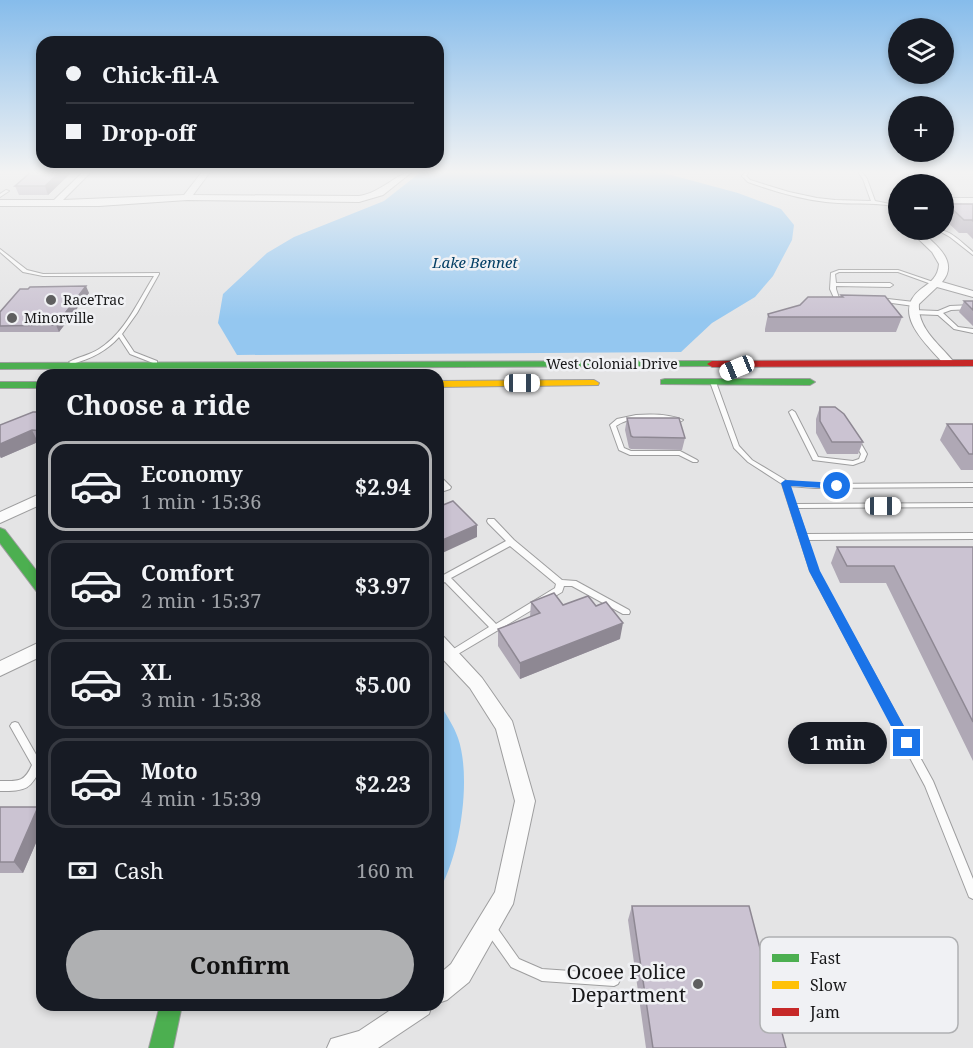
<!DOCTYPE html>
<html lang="en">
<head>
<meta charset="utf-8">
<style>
	:root { --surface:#171b24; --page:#242831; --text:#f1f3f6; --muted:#9ea1a6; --line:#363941; --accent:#afb0b2 }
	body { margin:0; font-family:"Noto Serif",serif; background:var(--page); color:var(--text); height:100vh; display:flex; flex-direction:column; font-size:22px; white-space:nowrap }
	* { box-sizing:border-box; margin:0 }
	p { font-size:20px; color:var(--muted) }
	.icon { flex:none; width:33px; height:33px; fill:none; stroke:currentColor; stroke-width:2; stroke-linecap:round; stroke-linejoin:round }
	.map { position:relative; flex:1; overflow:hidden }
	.details { position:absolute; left:36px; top:369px; width:408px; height:642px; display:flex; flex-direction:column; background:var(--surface); border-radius:18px; box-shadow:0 3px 9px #0003 }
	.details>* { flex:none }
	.hud { position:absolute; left:36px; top:36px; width:408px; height:132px; border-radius:18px; box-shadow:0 3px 9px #0003; display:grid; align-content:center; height:132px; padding:0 30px; background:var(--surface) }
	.buttons { position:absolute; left:888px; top:18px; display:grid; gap:12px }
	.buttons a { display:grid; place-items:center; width:66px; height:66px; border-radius:50%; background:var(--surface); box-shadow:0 3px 9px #0003; font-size:30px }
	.end { position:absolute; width:27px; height:27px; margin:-14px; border:8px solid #1a73e8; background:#fff; box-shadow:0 0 0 3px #fff }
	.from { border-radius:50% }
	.bubble { position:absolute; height:42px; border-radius:21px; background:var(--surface); box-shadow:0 3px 9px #0003; font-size:20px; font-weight:700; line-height:42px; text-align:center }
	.car { position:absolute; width:18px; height:36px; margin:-18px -9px; border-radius:8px; box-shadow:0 0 4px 2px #0007; background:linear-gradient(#fff 24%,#345 0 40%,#fff 0 76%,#345 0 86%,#fff 0) }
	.hud b { display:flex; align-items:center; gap:21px; height:57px; font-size:22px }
	.hud b+b { border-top:2px solid var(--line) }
	.hud i { width:15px; height:15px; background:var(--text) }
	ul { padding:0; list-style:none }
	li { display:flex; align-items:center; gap:18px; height:90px; margin:0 12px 9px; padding:0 18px; border:3px solid var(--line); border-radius:18px }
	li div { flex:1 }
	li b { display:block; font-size:22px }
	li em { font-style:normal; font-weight:700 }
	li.current { border-color:var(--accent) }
	li>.icon { width:54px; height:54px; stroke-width:1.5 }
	h2 { padding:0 30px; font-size:27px; line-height:72px }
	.pay { display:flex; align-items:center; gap:15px; height:66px; padding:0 30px; font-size:22px }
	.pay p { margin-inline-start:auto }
	.button { display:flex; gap:12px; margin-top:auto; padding:12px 30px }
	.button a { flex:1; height:69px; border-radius:36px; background:var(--accent); color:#111; font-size:24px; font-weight:700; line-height:69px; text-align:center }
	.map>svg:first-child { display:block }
</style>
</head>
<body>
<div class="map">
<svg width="973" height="1048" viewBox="0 0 973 1048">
	<rect width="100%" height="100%" fill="#e4e4e5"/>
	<path fill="#94c7f0" d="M421 172H660L738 193 781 209 794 225 792 240 773 276 755 297 712 323 681 352 237 355 218 323 223 294 267 253 294 237 384 201Z
		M438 701C445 713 454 726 458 738 472 778 460 857 438 892Z"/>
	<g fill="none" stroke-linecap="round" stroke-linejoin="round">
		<defs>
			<path id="lane" d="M745 172H749L746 176 750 180 789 192 817 198 835 200 871 201 863 179 858 172H862L867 179 875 201 895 205 893 206C871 202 849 205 826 202 799 199 773 191 748 182L742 176Z
				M6 190 9 191 0 197V194Z
				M914 230C947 227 949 231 973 252V255L950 237 941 232H914Z
				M0 249 27 270 43 274 159 273V274L137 313 122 334 134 352 157 361V363H153L130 354 119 337C106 352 90 359 72 364L69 362C78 357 90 355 99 349 125 333 138 301 154 276H43L23 272 0 252Z
				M839 270H898L939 284 934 285 898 272H839L835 274 836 283H890L893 285 890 287 836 286V289L839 298 846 300 843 302 835 300 830 289 831 273Z
				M879 298 914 302 917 304 914 306 877 301 876 300Z
				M973 305V309L951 310 943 313 958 327 973 329V333L954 329 938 315 913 314 910 312 913 310 938 311 950 306Z
				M713 380 716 382 739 446 752 460 787 481 815 484 973 483V487L815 488 789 486 795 504 973 503V507L797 508 806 534 973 533V539L807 540 818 571 933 781 973 879V899L969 897 925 786 810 571 782 484 748 462 734 448 710 382Z
				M792 410 795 412 818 457 853 461 859 459 861 454 854 441 857 439 859 440 867 454 864 461 853 465 813 460 789 412Z
				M636 415C651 414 670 414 683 420L680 422C659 419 635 413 616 426L624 448 631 451H680L697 460 698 461 697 462H693L679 455H630L619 450 610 425 617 419Z
				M438 476H440L451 487 450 489 438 493V488L442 486 438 482Z
				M488 519H494L514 540 562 580 576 581 629 610 630 612 629 614H623L572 586H564L562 592 453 657 450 658 447 657 446 655 447 653 489 627 445 582 438 585V578L506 541 488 523 487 521ZM510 546 556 584 555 588 496 624 451 578Z
				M15 722 18 723 42 765C31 790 26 791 0 791V781C18 781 24 783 32 765L10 726 12 723Z
				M491 923 495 925 519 959 542 969 614 974 618 976 620 980 618 984 614 986 542 981 538 979 511 967 487 933 485 929 487 925Z"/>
			<path id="street" d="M83 172H91L63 200 184 195 202 172H210L193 195 359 196C381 193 398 172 412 172L383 195 359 202 187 200 99 206H0V200H54Z
				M973 198V204L944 203V198Z
				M898 199V217L895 216 889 205Z
				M909 230H919C934 243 960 261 942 282L973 291V297L937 287 919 304C917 328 939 344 953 361V365H945C927 345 890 313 921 289 931 282 938 277 939 264L932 252Z
				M42 493V504L0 523V512Z
				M438 635 444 637 482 678 512 721 535 801 513 904 469 982 447 1000 438 1003V975L451 964 495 892 515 801 496 729 470 688 438 654Z
				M42 641V656L0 676V661Z
				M398 1005H432L429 1014 378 1048H327L331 1039 359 1031Z"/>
			<path id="fast" d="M712 361 716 362V366L0 369V363Z
				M665 379H810L815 382 810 385 661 384V380Z
				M0 382H42V388H0Z
				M0 528 5 530 42 578V593L37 592 0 543Z
				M160 1005H182L173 1048H149Z"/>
			<path id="slow" d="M594 380 599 383 598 385 438 387V381Z"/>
			<path id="jam" d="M973 360V366L712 367 707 364 712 361Z"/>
		</defs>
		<use href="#lane" stroke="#9e9e9f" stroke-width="2"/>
		<use href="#street" stroke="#9e9e9f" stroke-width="2"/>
		<use href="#fast" stroke="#9e9e9f" stroke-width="2"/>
		<use href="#slow" stroke="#9e9e9f" stroke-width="2"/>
		<use href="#jam" stroke="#9e9e9f" stroke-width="2"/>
		<use href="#lane" fill="#fbfbfb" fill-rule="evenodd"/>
		<use href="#street" fill="#fbfbfb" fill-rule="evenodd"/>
		<use href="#fast" fill="#4caf50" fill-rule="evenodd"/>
		<use href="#slow" fill="#ffc107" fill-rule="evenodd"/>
		<use href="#jam" fill="#c62828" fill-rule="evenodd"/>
	</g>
	<path fill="#afa8b5" d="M31 172H72L48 195H19L15 186Z
		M947 204H973V239L967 233H959L944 219V213Z
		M89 293 59 332H0V312Z
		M841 295 902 317 896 332H765V329L768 314 840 297Z
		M964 301H973V326L959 312Z
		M820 407 863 442 858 454H827L816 433V419Z
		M42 412V442H38L1 458 0 457V425Z
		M627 418 685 438 682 450 631 449 629 448 625 430Z
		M947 424H973V470H961L940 440Z
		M837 547H973V761L886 583H840L831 563Z
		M531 602 563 605 620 639 520 679 498 646V629L530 617Z
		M0 807H38L42 813V829L23 873H0Z
		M632 906 786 1048H646L628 920Z"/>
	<path fill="#8e8893" d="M60 172H72L48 195 45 186Z
		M86 286 89 293 59 332 56 325Z
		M32 430 38 442 1 458 0 456V444Z
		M477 525V537L438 555V542Z
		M623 623 620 639 520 679V663Z
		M38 807 42 813V829L23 873 14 862Z"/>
	<path fill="#cbc3d2" stroke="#8e8893" stroke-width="1.5" d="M31 172H60L45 186H15Z
		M947 204H973V221L972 220H964Z
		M86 286 56 325 0 326V312L20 289H28L30 287Z
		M841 295 885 296 902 317H769L768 314 800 305 808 297H843Z
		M964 301H973V310Z
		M820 407H835L844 414 863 442H832L820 421Z
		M33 412H42V431L32 430 0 444V425Z
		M627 418H679L685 438 633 437 631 436Z
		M947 424H973V454H969Z
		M453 501 477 525 438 542V507Z
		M837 547H973V722L894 566H847Z
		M554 593 563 605 588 596 596 606 606 602 623 623 520 663 498 629 540 613 531 602Z
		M0 807H38L14 862H0Z
		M632 906H749L786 1048H653Z"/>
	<linearGradient id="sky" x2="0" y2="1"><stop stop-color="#86bceb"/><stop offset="0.54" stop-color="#f3f3f3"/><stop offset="1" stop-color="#f3f3f3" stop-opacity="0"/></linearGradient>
	<rect width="973" height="319" fill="url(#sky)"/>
	<path fill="#1a73e8" d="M785 480 837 483 842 486 837 489 791 486 820 571 911 739 913 743 911 747H902L809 571 781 483Z"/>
	<g fill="#5f5f60" stroke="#f0f1f4" stroke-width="2">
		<circle cx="51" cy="300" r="6"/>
		<circle cx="12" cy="318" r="6"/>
		<circle cx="698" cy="984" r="6"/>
	</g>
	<g text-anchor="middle" stroke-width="5" stroke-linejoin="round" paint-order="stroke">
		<g font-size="14" fill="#181819" stroke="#f0f1f4" text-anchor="start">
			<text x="63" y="305">RaceTrac</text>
			<text x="24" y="323">Minorville</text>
		</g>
		<g font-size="14" fill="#181819" stroke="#f0f1f4">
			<text x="612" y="369">West Colonial Drive</text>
		</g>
		<g font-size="15" font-style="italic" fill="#043f65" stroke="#f0f1f4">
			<text x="475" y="268">Lake Bennet</text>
		</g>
		<g font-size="20" fill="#181819" stroke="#f0f1f4" text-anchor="end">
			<text x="686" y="979">Ocoee Police<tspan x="686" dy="23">Department</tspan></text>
		</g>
	</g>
	<rect x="760" y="937" width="198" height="96" rx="9" fill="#f0f1f4" stroke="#afb0b2" stroke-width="1.5"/>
	<rect x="772" y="954" width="27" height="8" fill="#4caf50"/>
	<rect x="772" y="981" width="27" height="8" fill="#ffc107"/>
	<rect x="772" y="1008" width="27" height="8" fill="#c62828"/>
	<g font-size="16" fill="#181819">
		<text x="810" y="964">Fast</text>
		<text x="810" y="991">Slow</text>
		<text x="810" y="1018">Jam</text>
	</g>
</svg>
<div class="buttons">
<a><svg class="icon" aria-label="layers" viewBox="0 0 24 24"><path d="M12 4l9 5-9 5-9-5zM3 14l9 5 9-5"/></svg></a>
<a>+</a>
<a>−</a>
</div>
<i class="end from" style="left:837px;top:486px"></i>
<i class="end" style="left:907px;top:743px"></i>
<div class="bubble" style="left:788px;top:722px;width:99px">1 min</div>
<i class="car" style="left:737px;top:368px;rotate:248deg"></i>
<i class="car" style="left:522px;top:383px;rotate:90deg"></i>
<i class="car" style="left:883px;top:506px;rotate:90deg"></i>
<div class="hud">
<b><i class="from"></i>Chick-fil-A</b>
<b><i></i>Drop-off</b>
</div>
<section class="details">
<h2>Choose a ride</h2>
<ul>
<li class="current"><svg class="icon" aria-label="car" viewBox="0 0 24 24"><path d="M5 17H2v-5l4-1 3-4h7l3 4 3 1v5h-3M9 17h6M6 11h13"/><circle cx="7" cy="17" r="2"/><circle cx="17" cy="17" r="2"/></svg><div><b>Economy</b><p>1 min · 15:36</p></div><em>$2.94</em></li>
<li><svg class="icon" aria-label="car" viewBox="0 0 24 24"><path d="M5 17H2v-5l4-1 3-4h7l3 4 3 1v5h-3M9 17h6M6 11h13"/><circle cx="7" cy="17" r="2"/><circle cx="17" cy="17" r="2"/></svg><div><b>Comfort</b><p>2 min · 15:37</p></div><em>$3.97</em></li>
<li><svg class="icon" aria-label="car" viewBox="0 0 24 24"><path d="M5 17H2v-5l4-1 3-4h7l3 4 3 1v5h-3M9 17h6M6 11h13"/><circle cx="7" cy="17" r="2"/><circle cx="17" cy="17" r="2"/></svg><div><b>XL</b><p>3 min · 15:38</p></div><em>$5.00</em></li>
<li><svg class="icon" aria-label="car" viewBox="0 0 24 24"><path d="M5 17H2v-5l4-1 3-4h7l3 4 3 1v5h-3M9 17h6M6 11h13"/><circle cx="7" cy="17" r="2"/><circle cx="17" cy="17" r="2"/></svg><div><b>Moto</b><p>4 min · 15:39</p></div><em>$2.23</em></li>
</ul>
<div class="pay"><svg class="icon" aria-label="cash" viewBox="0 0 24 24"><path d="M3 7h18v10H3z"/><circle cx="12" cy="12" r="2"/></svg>Cash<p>160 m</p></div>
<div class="button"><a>Confirm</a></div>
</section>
</div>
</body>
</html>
